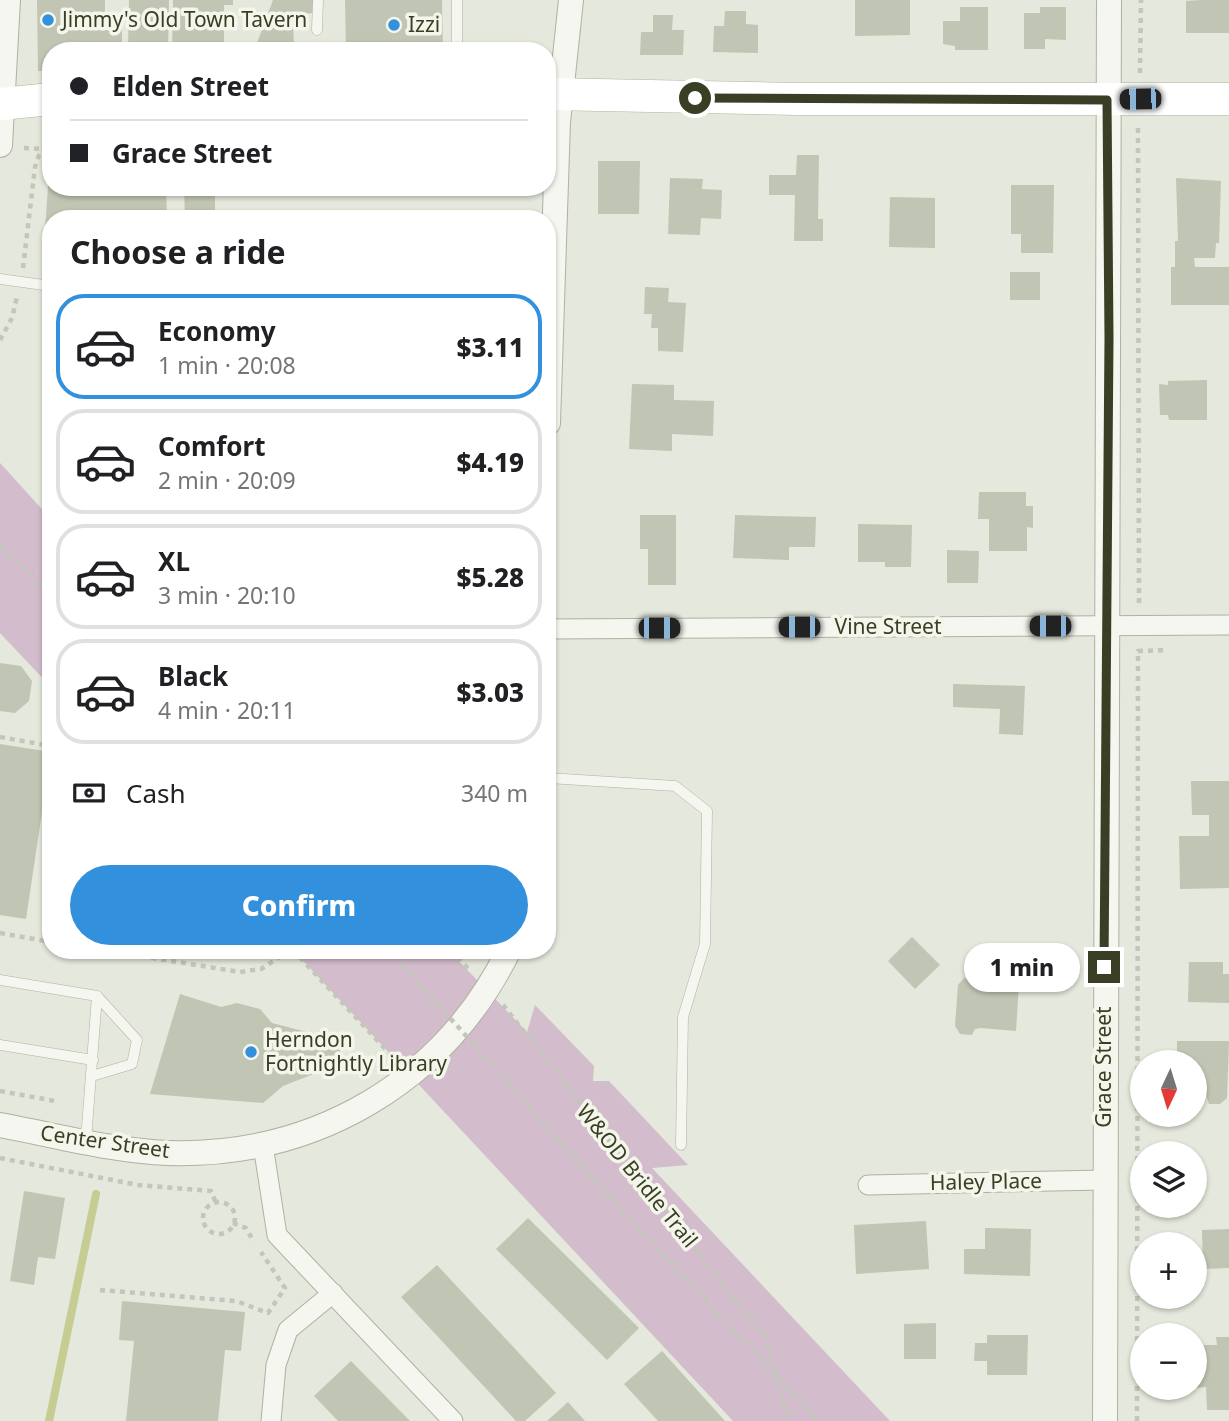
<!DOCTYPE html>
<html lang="en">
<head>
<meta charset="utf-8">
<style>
	:root { --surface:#fff; --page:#f6f6f6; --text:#202124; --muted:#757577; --line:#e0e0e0; --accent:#3290dc }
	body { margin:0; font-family:"Noto Sans",sans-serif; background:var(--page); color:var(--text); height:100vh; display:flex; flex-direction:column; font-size:26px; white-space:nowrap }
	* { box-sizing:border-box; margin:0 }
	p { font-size:23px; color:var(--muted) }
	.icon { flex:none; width:38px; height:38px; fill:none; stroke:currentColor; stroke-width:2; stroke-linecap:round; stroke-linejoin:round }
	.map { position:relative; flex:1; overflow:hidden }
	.side { position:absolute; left:42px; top:210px; width:514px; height:749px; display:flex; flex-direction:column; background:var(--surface); border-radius:28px; box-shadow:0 2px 5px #0004 }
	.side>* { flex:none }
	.top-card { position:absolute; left:42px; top:42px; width:514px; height:154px; border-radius:28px; box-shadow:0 2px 5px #0004; display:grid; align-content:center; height:154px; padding:0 28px; background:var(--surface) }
	.needle { width:46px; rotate:184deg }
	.controls { position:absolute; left:1130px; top:1050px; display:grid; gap:14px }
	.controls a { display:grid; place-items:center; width:77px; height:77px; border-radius:50%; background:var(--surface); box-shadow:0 2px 5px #0004; font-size:35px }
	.end { position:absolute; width:32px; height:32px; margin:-16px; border:9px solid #393f24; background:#fff; box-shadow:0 0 0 4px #fff }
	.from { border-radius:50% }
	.bubble { position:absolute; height:49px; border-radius:24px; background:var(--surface); box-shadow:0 2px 5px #0004; font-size:23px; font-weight:800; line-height:49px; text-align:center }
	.car { position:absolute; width:21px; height:42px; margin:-21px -10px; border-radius:9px; box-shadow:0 0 5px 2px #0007; background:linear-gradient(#222 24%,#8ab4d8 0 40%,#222 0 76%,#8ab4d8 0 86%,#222 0) }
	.top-card b { display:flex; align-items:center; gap:24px; height:66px; font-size:26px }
	.top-card b+b { border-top:2px solid var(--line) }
	.top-card i { width:18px; height:18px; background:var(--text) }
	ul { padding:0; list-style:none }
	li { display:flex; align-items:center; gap:21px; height:105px; margin:0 14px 10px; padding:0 14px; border:4px solid var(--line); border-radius:28px }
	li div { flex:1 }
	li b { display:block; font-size:26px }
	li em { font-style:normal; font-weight:800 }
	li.active { border-color:var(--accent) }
	li>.icon { width:63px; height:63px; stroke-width:1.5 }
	h2 { padding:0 28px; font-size:32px; line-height:84px }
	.pay { display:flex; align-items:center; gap:18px; height:77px; padding:0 28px; font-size:26px }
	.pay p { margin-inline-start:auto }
	.primary-button { display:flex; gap:14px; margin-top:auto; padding:14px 28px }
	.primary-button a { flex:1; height:80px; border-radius:42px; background:var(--accent); color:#fff; font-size:28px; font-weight:800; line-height:80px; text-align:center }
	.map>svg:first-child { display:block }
</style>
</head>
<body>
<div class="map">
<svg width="1229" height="1421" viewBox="0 0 1229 1421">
	<rect width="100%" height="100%" fill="#e5e8dc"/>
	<path fill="#d3bccb" d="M0 463 51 519V687L0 633Z
		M293 950H448L527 1032 535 1005 594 1066 593 1081H609L688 1165 652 1168 890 1421H733Z"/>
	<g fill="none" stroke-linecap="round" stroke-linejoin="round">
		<path stroke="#c6cc92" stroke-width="8" d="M49 1421 96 1194"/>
	</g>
	<path fill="#c1c5b3" d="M37 0H105V29H122V51H51V71H38Z
		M129 0H169L168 51H128Z
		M173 0H233V5H224V51H172Z
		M273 0H315V13L293 14 294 51H254Z
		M345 0H442L443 51H346Z
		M855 0H910V35L855 36Z
		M1201 0H1229V33H1186V1Z
		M960 7H988V50H955V46L943 44V21H960Z
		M1040 7H1066V40L1045 39V49H1024V13H1040Z
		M725 11H746V24L758 25V53L713 52 714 26H724Z
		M653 15H673L672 30H684L683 55H640L641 32H653Z
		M797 155H819L818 219H823V241H794L795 195H769V175H796Z
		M598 161H640L639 214H598Z
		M49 172 51 187H166L167 219H51V244H44Z
		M670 178 703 179 702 189 722 190 721 219 701 218 700 235 668 234Z
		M1176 178 1221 181 1219 243H1216L1215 258H1194L1195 267H1229V305H1171V267H1175V241H1178Z
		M1011 185H1054L1053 253H1021V234H1011Z
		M184 187H215V219L185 218Z
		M890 197 935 198V248L889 247Z
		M1010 272H1040V300H1010Z
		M645 287 669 288 668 302 686 303 683 352 658 351V328H651L652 314H644Z
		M1207 380V420H1169L1168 415H1160L1159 384 1168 385V381Z
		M632 384 674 385V400L714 401 713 436 672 434V451L629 449Z
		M979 492H1026V506H1033V528L1027 527V551H989V519H978Z
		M640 515H676V585H648V549H640Z
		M735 515 816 517 815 547H789V560L733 558Z
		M858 524 912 525 911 567H885V562H858Z
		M947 550 979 551 978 583H947Z
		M0 663 21 666 32 681 29 701 15 713 0 711Z
		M953 684 1025 686 1023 735 999 734 1000 709 953 707Z
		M0 744 51 752 26 919 0 915Z
		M1191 781H1229V888L1180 889 1179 836H1209V815H1192Z
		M912 937 940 965 915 989 888 961Z
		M1189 962H1223V974H1229V1003L1188 1002Z
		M964 978 974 982 1019 984 1016 1031 981 1028 975 1029 972 1035 960 1034 955 1026 958 985Z
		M180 994 221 1007 237 1003 260 1009 272 1023 342 1041 339 1064 283 1086 263 1103 150 1094Z
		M1177 1041H1229L1227 1098 1220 1104H1209L1205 1092H1195V1062H1177Z
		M24 1191 65 1198 55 1259 38 1257 34 1285 10 1281Z
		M528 1218 639 1328 607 1360 496 1249Z
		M926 1221 929 1269 856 1274 854 1225Z
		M985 1228 1031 1229 1030 1276 964 1274V1249H985Z
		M1229 1229V1268L1203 1269 1202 1230Z
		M437 1265 556 1393 525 1421H516L401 1297Z
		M122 1301 245 1312 241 1351 225 1350 218 1421H126L134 1341 119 1340Z
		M936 1323V1359H904V1324Z
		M987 1335H1028L1027 1375H987V1361H974L975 1343H987Z
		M1216 1337H1229V1410H1207L1206 1387 1195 1388V1345H1217Z
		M662 1351 725 1421H658L624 1384Z
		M351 1361 410 1421H338L314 1396Z
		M568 1402 585 1421H547Z"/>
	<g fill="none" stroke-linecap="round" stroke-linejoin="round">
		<defs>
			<path id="service" d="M317 30 318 0
				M457 51V0
				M0 279 51 286
				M548 778 675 786 707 811 705 944 683 1017 681 1145
				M0 980 97 996 86 1140
				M0 1045 93 1060
				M92 1076 132 1064 137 1040 97 996"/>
			<path id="minor" d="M548 629 1229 625
				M263 1145 277 1235 453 1421
				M868 1185 1104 1180
				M271 1421 276 1365 288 1330 333 1293"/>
			<path id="tertiary" d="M0 145 8 0
				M548 423 558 122 571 0
				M0 1125C55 1135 112 1151 168 1153 316 1157 444 1082 509 950
				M1105 1421 1109 0"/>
			<path id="primary" d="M548 94 796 99H1229
				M0 104 51 99"/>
		</defs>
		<use href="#service" stroke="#aeb2a1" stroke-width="11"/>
		<use href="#minor" stroke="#aeb2a1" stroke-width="21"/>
		<use href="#tertiary" stroke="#aeb2a1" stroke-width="26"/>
		<use href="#primary" stroke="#afb59a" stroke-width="33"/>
		<path stroke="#c3c6ba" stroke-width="4.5" stroke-dasharray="5 5" stroke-linecap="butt" d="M1140 73 1141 0
			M1138 128 1139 603
			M24 148 44 149
			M23 268 35 167 39 155 51 142
			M0 340 12 318 17 297
			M0 545 51 597
			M0 737 51 746
			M0 933 51 942
			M102 950 240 972 261 969 290 950
			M293 950 391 1055
			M388 950 410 974
			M451 950 470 971
			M503 1005 765 1337 788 1421
			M509 1083 612 1200 819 1421
			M0 1091 55 1101
			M0 1158 138 1185 211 1191 216 1203
			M203 1218a16 16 0 1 1 32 0a16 16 0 1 1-32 0Z
			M233 1223 246 1228 254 1242
			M100 1290 236 1301 268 1313 285 1288 261 1252
			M1137 1421 1138 651 1168 650"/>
		<use href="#service" stroke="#f4f6ef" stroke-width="10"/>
		<use href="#minor" stroke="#f4f6ef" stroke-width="19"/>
		<use href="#tertiary" stroke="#f4f6ef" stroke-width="24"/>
		<use href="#primary" stroke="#fff" stroke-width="32"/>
		<path stroke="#c3c6ba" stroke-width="4.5" stroke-dasharray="5 5" stroke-linecap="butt" d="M410 974 509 1083"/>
	</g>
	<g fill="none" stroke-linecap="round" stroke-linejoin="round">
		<path stroke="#393f24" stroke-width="9" d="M695 98 1107 100 1109 338 1104 967"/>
	</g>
	<g fill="#3290dc" stroke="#f4f5eb" stroke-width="2.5">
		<circle cx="48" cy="20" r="7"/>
		<circle cx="394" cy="25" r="7"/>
		<circle cx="251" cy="1052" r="7"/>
	</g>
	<g text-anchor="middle" stroke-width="7" stroke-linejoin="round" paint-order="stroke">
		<g font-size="21" fill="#393f24" stroke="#f4f5eb" text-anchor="start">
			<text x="62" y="27">Jimmy's Old Town Tavern</text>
			<text x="408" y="32">Izzi</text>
			<text x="265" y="1047">Herndon<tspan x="265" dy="24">Fortnightly Library</tspan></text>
		</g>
		<g font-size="21" fill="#393f24" stroke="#f4f5eb">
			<text x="888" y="634">Vine Street</text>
			<text transform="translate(1104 1067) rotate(-90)" y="7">Grace Street</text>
			<text transform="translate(105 1142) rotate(8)" y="7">Center Street</text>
			<text transform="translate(637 1176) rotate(51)" y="7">W&amp;OD Bridle Trail</text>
			<text transform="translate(986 1182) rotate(-1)" y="7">Haley Place</text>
		</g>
	</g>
</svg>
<div class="controls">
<a><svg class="needle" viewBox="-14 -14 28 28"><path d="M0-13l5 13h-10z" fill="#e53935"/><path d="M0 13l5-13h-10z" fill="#757577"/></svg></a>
<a><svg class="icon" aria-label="layers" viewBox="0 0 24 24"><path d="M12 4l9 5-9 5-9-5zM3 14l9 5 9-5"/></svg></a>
<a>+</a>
<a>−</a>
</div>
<i class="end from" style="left:695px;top:98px"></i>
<i class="end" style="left:1104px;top:967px"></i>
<div class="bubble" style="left:964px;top:943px;width:116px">1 min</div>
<i class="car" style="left:1140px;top:99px;rotate:269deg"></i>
<i class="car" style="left:1050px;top:626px;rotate:270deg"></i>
<i class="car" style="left:799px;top:627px;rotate:270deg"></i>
<i class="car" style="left:659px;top:628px;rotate:90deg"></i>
<div class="top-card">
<b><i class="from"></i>Elden Street</b>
<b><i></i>Grace Street</b>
</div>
<section class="side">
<h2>Choose a ride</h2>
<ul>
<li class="active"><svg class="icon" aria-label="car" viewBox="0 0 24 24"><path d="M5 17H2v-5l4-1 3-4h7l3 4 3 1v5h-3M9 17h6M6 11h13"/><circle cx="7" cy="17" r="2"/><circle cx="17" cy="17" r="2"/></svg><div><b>Economy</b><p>1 min · 20:08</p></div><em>$3.11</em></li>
<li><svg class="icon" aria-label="car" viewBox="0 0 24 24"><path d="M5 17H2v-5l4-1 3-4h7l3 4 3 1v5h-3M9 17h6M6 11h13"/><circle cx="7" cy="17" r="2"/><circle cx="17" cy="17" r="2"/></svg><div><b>Comfort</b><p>2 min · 20:09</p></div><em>$4.19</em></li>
<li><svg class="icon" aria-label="car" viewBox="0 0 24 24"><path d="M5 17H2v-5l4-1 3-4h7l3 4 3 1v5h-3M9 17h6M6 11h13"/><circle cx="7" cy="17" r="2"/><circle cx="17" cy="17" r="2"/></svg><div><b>XL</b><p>3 min · 20:10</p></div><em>$5.28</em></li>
<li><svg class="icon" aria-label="car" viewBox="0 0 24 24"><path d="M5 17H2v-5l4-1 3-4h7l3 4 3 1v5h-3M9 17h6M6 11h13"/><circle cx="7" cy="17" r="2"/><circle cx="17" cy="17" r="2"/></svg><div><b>Black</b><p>4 min · 20:11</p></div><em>$3.03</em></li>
</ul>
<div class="pay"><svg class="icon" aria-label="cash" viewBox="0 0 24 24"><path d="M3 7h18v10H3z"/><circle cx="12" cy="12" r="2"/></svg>Cash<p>340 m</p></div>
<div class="primary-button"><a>Confirm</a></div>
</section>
</div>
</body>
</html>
